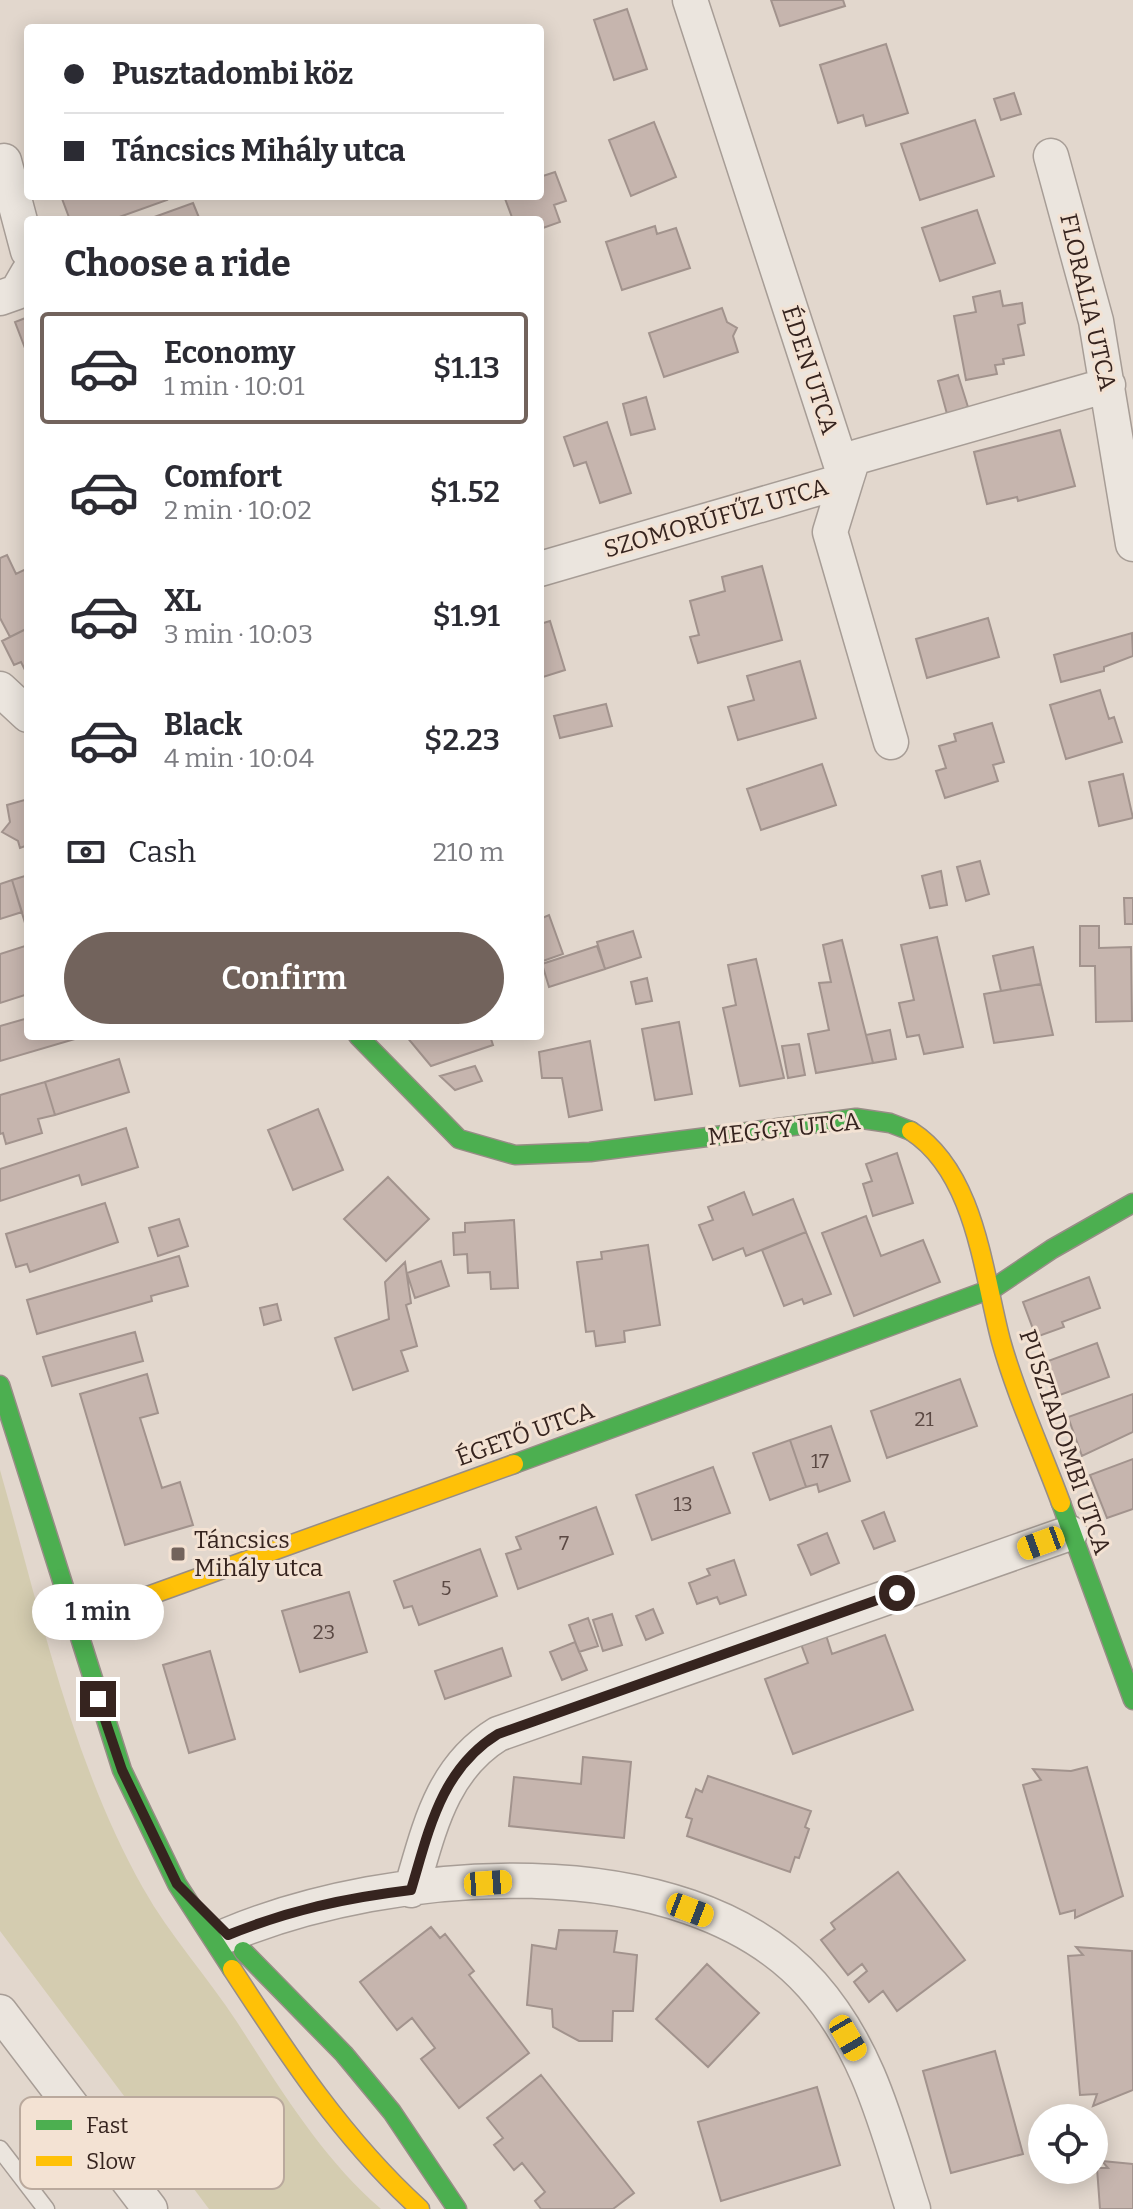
<!DOCTYPE html>
<html lang="en">
<head>
<meta charset="utf-8">
<style>
	:root { --surface:#fff; --page:#f2f2f3; --text:#2b2b33; --muted:#7c7c81; --line:#e1e1e2; --accent:#72635c }
	body { margin:0; font-family:Bitter,serif; background:var(--page); color:var(--text); height:100vh; display:flex; flex-direction:column; font-size:30px; white-space:nowrap }
	* { box-sizing:border-box; margin:0 }
	p { font-size:26px; color:var(--muted) }
	.icon { flex:none; width:44px; height:44px; fill:none; stroke:currentColor; stroke-width:2; stroke-linecap:round; stroke-linejoin:round }
	.map { position:relative; flex:1; overflow:hidden }
	.panel { position:absolute; left:24px; top:216px; width:520px; height:824px; display:flex; flex-direction:column; background:var(--surface); border-radius:8px; box-shadow:0 4px 20px #0003 }
	.panel>* { flex:none }
	.guide { position:absolute; left:24px; top:24px; width:520px; height:176px; border-radius:8px; box-shadow:0 4px 20px #0003; display:grid; align-content:center; height:176px; padding:0 40px; background:var(--surface) }
	.controls { position:absolute; left:1028px; top:2104px; display:grid; gap:16px }
	.controls a { display:grid; place-items:center; width:80px; height:80px; border-radius:50%; background:var(--surface); box-shadow:0 4px 20px #0003; font-size:40px }
	.end { position:absolute; width:36px; height:36px; margin:-18px; border:10px solid #36241f; background:#fff; box-shadow:0 0 0 4px #fff }
	.from { border-radius:50% }
	.bubble { position:absolute; height:56px; border-radius:28px; background:var(--surface); box-shadow:0 4px 20px #0003; font-size:26px; font-weight:600; line-height:56px; text-align:center }
	.car { position:absolute; width:24px; height:48px; margin:-24px -12px; border-radius:10px; box-shadow:0 0 6px 2px #0007; background:linear-gradient(#f5c518 24%,#345 0 40%,#f5c518 0 76%,#345 0 86%,#f5c518 0) }
	.guide b { display:flex; align-items:center; gap:28px; height:76px; font-size:30px }
	.guide b+b { border-top:2px solid var(--line) }
	.guide i { width:20px; height:20px; background:var(--text) }
	ul { padding:0; list-style:none }
	li { display:flex; align-items:center; gap:24px; height:112px; margin:0 16px 12px; padding:0 24px; border:4px solid transparent; border-radius:8px }
	li div { flex:1 }
	li b { display:block; font-size:30px }
	li em { font-style:normal; font-weight:600 }
	li.current { border-color:var(--accent) }
	li>.icon { width:72px; height:72px; stroke-width:1.5 }
	h2 { padding:0 40px; font-size:36px; line-height:96px }
	.pay { display:flex; align-items:center; gap:20px; height:88px; padding:0 40px; font-size:30px }
	.pay p { margin-inline-start:auto }
	.cta { display:flex; gap:16px; margin-top:auto; padding:16px 40px }
	.cta a { flex:1; height:92px; border-radius:48px; background:var(--accent); color:#fff; font-size:32px; font-weight:600; line-height:92px; text-align:center }
	.map>svg:first-child { display:block }
</style>
</head>
<body>
<div class="map">
<svg width="1133" height="2209" viewBox="0 0 1133 2209">
	<rect width="100%" height="100%" fill="#e2d7cd"/>
	<path fill="#d4ccb0" d="M0 1470C40 1610 71 1760 143 1888 170 1936 207 1976 237 2022 279 2087 322 2158 381 2209H209L0 1931Z"/>
	<path fill="#c6b5ae" stroke="#a2938d" stroke-width="2" d="M771 0H843L845 6 780 26Z
		M627 9 647 69 614 80 594 20Z
		M886 44 908 113 866 126 863 115 838 123 820 65Z
		M1014 93 1021 114 1001 120 994 99Z
		M975 120 994 176 920 200 901 144Z
		M654 122 676 177 631 196 609 140Z
		M540 166 543 176 555 172 566 201 554 205 560 222 540 229V220H513L504 196H540Z
		M61 196H165L167 200 111 220H70Z
		M193 203 200 220H146Z
		M977 210 995 263 940 281 922 228Z
		M655 226 657 234 676 228 690 268 622 290 606 242Z
		M1000 291 1003 306 1022 303 1025 323 1018 325 1024 355 1003 359 1004 364 995 365 997 374 966 380 954 316 976 312 973 297Z
		M722 308 727 322 737 328 733 336 738 352 664 377 649 333Z
		M28 317V356L15 322Z
		M958 375 968 407 947 414 938 381Z
		M646 397 655 429 631 435 623 404Z
		M607 422 631 493 600 503 586 462 574 466 564 437Z
		M1060 430 1075 486 1018 501 1017 497 987 504 974 452Z
		M7 555 16 574 28 568V628L10 637 0 618V558Z
		M762 566 782 640 698 663 690 637 699 635 690 601 725 591 722 577Z
		M988 618 999 657 927 678 916 639Z
		M550 621 565 670 540 678V624Z
		M28 628V676L21 662 14 665 2 641Z
		M1132 633 1133 656 1104 667V671L1061 682 1054 655Z
		M800 661 816 718 738 740 728 707 754 700 747 676Z
		M1100 690 1109 719 1114 717 1122 742 1066 759 1050 705Z
		M606 704 612 726 560 738 554 716Z
		M992 723 1004 762 993 765 998 781 945 798 936 771 946 768 939 746 956 741 954 734Z
		M822 764 836 805 761 830 747 789Z
		M1123 774 1133 818 1099 826 1089 782Z
		M28 799V845L20 848 18 841 2 832 10 822 7 805Z
		M980 861 989 894 966 901 957 867Z
		M941 871 947 905 930 908 922 876Z
		M28 875V922L25 923 12 880Z
		M12 880 22 912 0 919V884Z
		M1124 898H1133V924H1125Z
		M549 915 563 954 540 962V919Z
		M1080 926H1099V948L1131 947 1132 1021 1096 1022 1095 966H1080Z
		M633 931 641 957 605 969 597 942Z
		M937 937 963 1047 924 1054 919 1035 907 1037 899 1003 914 1000 901 945Z
		M842 940 873 1063 816 1073 808 1034 829 1030 819 983 831 982 823 945Z
		M28 945V994L0 1003V954Z
		M597 946 605 969 549 987 542 964Z
		M1033 947 1041 984 1001 991 993 956Z
		M756 959 784 1078 740 1086 723 1008 736 1005 728 965Z
		M647 978 652 1001 636 1004 631 982Z
		M1041 984 1053 1035 994 1043 984 994Z
		M28 1018V1036H85L0 1061V1026Z
		M679 1022 692 1094 655 1100 642 1029Z
		M890 1030 896 1059 873 1063 866 1035Z
		M406 1036H490L493 1045 431 1066Z
		M590 1041 602 1110 569 1117 562 1078H542L539 1052Z
		M799 1044 805 1075 788 1078 782 1046Z
		M119 1059 129 1092 55 1115 45 1082Z
		M475 1066 482 1081 455 1090 440 1076Z
		M45 1082 55 1115 38 1119 42 1133 6 1144 3 1133 0 1134V1095Z
		M318 1109 343 1170 293 1190 268 1130Z
		M126 1128 138 1167 82 1185 79 1175 0 1201V1169Z
		M897 1153 913 1203 873 1216 863 1184 872 1181 866 1164Z
		M388 1177 429 1219 386 1261 344 1219Z
		M744 1192 753 1215 793 1199 806 1232 746 1256 743 1248 713 1260 699 1225 713 1220 708 1207Z
		M105 1203 118 1242 30 1272 27 1264 16 1267 6 1234Z
		M866 1216 881 1256 923 1240 940 1282 854 1316 822 1233Z
		M179 1219 188 1246 158 1256 149 1228Z
		M514 1220 518 1288 491 1289 490 1272 468 1273 467 1254 454 1255 453 1233 465 1232V1223Z
		M806 1232 831 1294 804 1304 802 1299 784 1306 762 1250Z
		M648 1245 660 1325 624 1331 625 1342 596 1346 594 1331 586 1332 577 1262 602 1259 601 1252Z
		M179 1256 188 1286 151 1296 152 1301 37 1334 27 1300Z
		M441 1261 449 1286 415 1298 407 1273Z
		M405 1262 411 1303 406 1305 417 1346 401 1351 408 1371 353 1390 335 1338 389 1319 385 1282Z
		M1089 1277 1100 1308 1062 1322 1064 1327 1036 1337 1023 1302Z
		M277 1304 281 1320 264 1325 260 1308Z
		M135 1332 143 1361 52 1386 43 1357Z
		M1097 1343 1109 1377 1060 1395 1048 1361Z
		M147 1374 158 1413 140 1418 162 1488 180 1482 193 1525 125 1545 80 1394Z
		M960 1379 977 1426 887 1458 871 1411Z
		M1133 1394V1432L1082 1456 1068 1417Z
		M831 1426 850 1481 819 1492 817 1484 806 1487 790 1440Z
		M790 1440 806 1487 770 1500 753 1453Z
		M1133 1459V1509L1107 1518 1090 1475Z
		M713 1467 730 1513 652 1540 636 1495Z
		M596 1507 613 1554 518 1589 506 1554 521 1549 516 1537Z
		M884 1512 895 1541 874 1549 862 1521Z
		M827 1533 839 1563 811 1575 798 1545Z
		M480 1549 497 1596 419 1625 412 1606 404 1608 394 1581Z
		M734 1560 746 1595 720 1604 717 1597 697 1604 689 1583 710 1575 707 1569Z
		M349 1592 367 1652 300 1672 282 1611Z
		M653 1609 663 1633 646 1640 636 1616Z
		M612 1614 622 1645 603 1651 593 1620Z
		M588 1618 598 1646 579 1652 569 1625Z
		M826 1635 832 1654 885 1635 913 1710 793 1754 765 1679 808 1663 801 1644Z
		M575 1642 587 1670 562 1680 550 1652Z
		M502 1648 511 1676 445 1699 435 1671Z
		M210 1651 235 1739 189 1753 163 1665Z
		M583 1757 631 1762 624 1838 509 1826 514 1777 581 1784Z
		M1087 1767 1123 1896 1075 1918V1910L1060 1914 1023 1785 1041 1780 1033 1769 1071 1771Z
		M708 1776 811 1811 805 1827 809 1829 799 1858 795 1857 790 1872 687 1836 692 1819 686 1817 696 1789 702 1792Z
		M898 1872 965 1960 897 2011 883 1991 869 2002 854 1982 867 1971 862 1964 848 1975 821 1940 835 1929 831 1923Z
		M431 1927 440 1938 445 1934 474 1971 469 1975 529 2053 459 2108 421 2059 435 2048 412 2018 397 2030 360 1982Z
		M559 1930 617 1931 614 1952 637 1955 633 2011H613L612 2041H579L553 2027 552 2009 527 2005 532 1945 556 1949Z
		M1076 1947 1132 1951 1133 2090 1093 2106 1097 2094 1080 2095 1068 1956 1083 1955Z
		M707 1964 759 2013 708 2067 656 2019Z
		M995 2051 1023 2154 951 2173 923 2071Z
		M541 2075 634 2193 613 2209H541L535 2201 545 2192 522 2163 514 2170 494 2145 503 2138 487 2118Z
		M817 2087 840 2165 721 2201 698 2122Z
		M1102 2161 1133 2164V2209H1100L1097 2168H1108Z"/>
	<g fill="none" stroke-linecap="round" stroke-linejoin="round">
		<defs>
			<path id="lane" d="M0 2149 46 2209"/>
			<path id="street" d="M690 0 846 480 830 532 891 742
				M1051 156 1096 321 1133 544
				M4 161 28 251
				M0 298 17 292 28 273
				M540 569 846 480 853 458 1108 385
				M0 689 28 715
				M411 1890C429 1830 441 1769 498 1734L1070 1533
				M228 1935C388 1868 684 1841 812 1985 870 2051 887 2128 913 2209
				M0 2012 150 2209"/>
			<path id="fast" d="M358 1036 459 1139 515 1155 590 1152 856 1118 890 1123 911 1131
				M0 1385 122 1770 177 1884 232 1969
				M514 1464 994 1288 1052 1249 1133 1203
				M1061 1503 1133 1700
				M243 1951 344 2054 392 2112 457 2209"/>
			<path id="slow" d="M911 1131C976 1173 983 1274 1001 1341 1016 1395 1041 1449 1061 1503
				M73 1623 514 1464
				M232 1969C288 2055 343 2139 420 2209"/>
		</defs>
		<use href="#lane" stroke="#a79d96" stroke-width="19"/>
		<use href="#street" stroke="#a79d96" stroke-width="37"/>
		<use href="#fast" stroke="#978d86" stroke-width="21"/>
		<use href="#slow" stroke="#978d86" stroke-width="21"/>
		<use href="#lane" stroke="#ebe5de" stroke-width="16"/>
		<use href="#street" stroke="#ebe5de" stroke-width="34"/>
		<use href="#fast" stroke="#4caf50" stroke-width="18"/>
		<use href="#slow" stroke="#ffc107" stroke-width="18"/>
	</g>
	<g fill="none" stroke-linecap="round" stroke-linejoin="round">
		<path stroke="#36241f" stroke-width="10" d="M98 1699 122 1770 177 1884 228 1935C290 1910 345 1898 411 1890 429 1830 441 1769 498 1734L897 1593"/>
	</g>
	<rect fill="#72635c" stroke="#f3e2d3" stroke-width="3" x="170" y="1546" width="16" height="16" rx="4"/>
	<g text-anchor="middle" stroke-width="6" stroke-linejoin="round" paint-order="stroke">
		<g font-size="20" fill="#5a4843">
			<text x="924" y="1426">21</text>
			<text x="820" y="1468">17</text>
			<text x="683" y="1511">13</text>
			<text x="564" y="1550">7</text>
			<text x="446" y="1595">5</text>
			<text x="324" y="1639">23</text>
		</g>
		<g font-size="24" fill="#36241f" stroke="#f3e2d3">
			<text transform="translate(1088 302) rotate(77)" y="8">FLORALIA UTCA</text>
			<text transform="translate(810 370) rotate(72)" y="8">ÉDEN UTCA</text>
			<text transform="translate(716 518) rotate(-16)" y="8">SZOMORÚFŰZ UTCA</text>
			<text transform="translate(784 1129) rotate(-6)" y="8">MEGGY UTCA</text>
			<text transform="translate(525 1434) rotate(-20)" y="8">ÉGETŐ UTCA</text>
			<text transform="translate(1065 1442) rotate(71)" y="8">PUSZTADOMBI UTCA</text>
		</g>
		<g font-size="24" fill="#36241f" stroke="#f3e2d3" text-anchor="start">
			<text x="194" y="1548">Táncsics<tspan x="194" dy="28">Mihály utca</tspan></text>
		</g>
	</g>
	<rect x="20" y="2097" width="264" height="92" rx="12" fill="#f3e2d3" stroke="#baa99d" stroke-width="2"/>
	<rect x="36" y="2120" width="36" height="10" fill="#4caf50"/>
	<rect x="36" y="2156" width="36" height="10" fill="#ffc107"/>
	<g font-size="22" fill="#36241f">
		<text x="86" y="2133">Fast</text>
		<text x="86" y="2169">Slow</text>
	</g>
</svg>
<div class="controls">
<a><svg class="icon" aria-label="locate" viewBox="0 0 24 24"><circle cx="12" cy="12" r="6"/><path d="M12 2v4M12 18v4M2 12h4M18 12h4"/></svg></a>
</div>
<i class="end from" style="left:897px;top:1593px"></i>
<i class="end" style="left:98px;top:1699px"></i>
<div class="bubble" style="left:32px;top:1584px;width:132px">1 min</div>
<i class="car" style="left:1041px;top:1543px;rotate:250deg"></i>
<i class="car" style="left:488px;top:1883px;rotate:86deg"></i>
<i class="car" style="left:690px;top:1910px;rotate:111deg"></i>
<i class="car" style="left:848px;top:2038px;rotate:150deg"></i>
<div class="guide">
<b><i class="from"></i>Pusztadombi köz</b>
<b><i></i>Táncsics Mihály utca</b>
</div>
<section class="panel">
<h2>Choose a ride</h2>
<ul>
<li class="current"><svg class="icon" aria-label="car" viewBox="0 0 24 24"><path d="M5 17H2v-5l4-1 3-4h7l3 4 3 1v5h-3M9 17h6M6 11h13"/><circle cx="7" cy="17" r="2"/><circle cx="17" cy="17" r="2"/></svg><div><b>Economy</b><p>1 min · 10:01</p></div><em>$1.13</em></li>
<li><svg class="icon" aria-label="car" viewBox="0 0 24 24"><path d="M5 17H2v-5l4-1 3-4h7l3 4 3 1v5h-3M9 17h6M6 11h13"/><circle cx="7" cy="17" r="2"/><circle cx="17" cy="17" r="2"/></svg><div><b>Comfort</b><p>2 min · 10:02</p></div><em>$1.52</em></li>
<li><svg class="icon" aria-label="car" viewBox="0 0 24 24"><path d="M5 17H2v-5l4-1 3-4h7l3 4 3 1v5h-3M9 17h6M6 11h13"/><circle cx="7" cy="17" r="2"/><circle cx="17" cy="17" r="2"/></svg><div><b>XL</b><p>3 min · 10:03</p></div><em>$1.91</em></li>
<li><svg class="icon" aria-label="car" viewBox="0 0 24 24"><path d="M5 17H2v-5l4-1 3-4h7l3 4 3 1v5h-3M9 17h6M6 11h13"/><circle cx="7" cy="17" r="2"/><circle cx="17" cy="17" r="2"/></svg><div><b>Black</b><p>4 min · 10:04</p></div><em>$2.23</em></li>
</ul>
<div class="pay"><svg class="icon" aria-label="cash" viewBox="0 0 24 24"><path d="M3 7h18v10H3z"/><circle cx="12" cy="12" r="2"/></svg>Cash<p>210 m</p></div>
<div class="cta"><a>Confirm</a></div>
</section>
</div>
</body>
</html>
